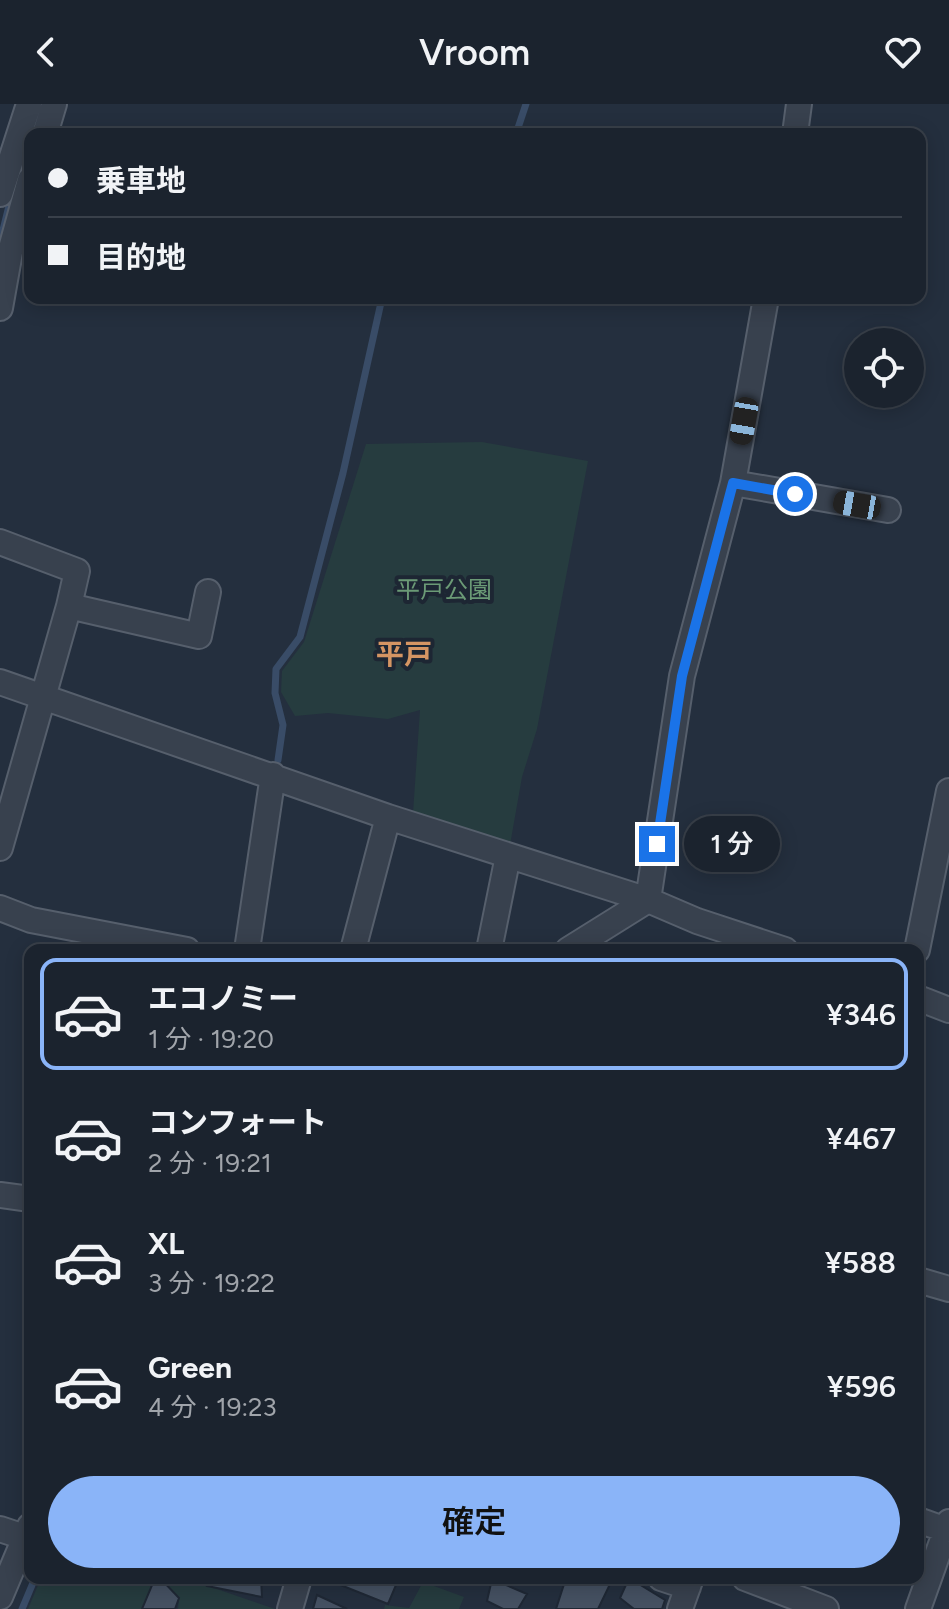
<!DOCTYPE html>
<html lang="ja">
<head>
<meta charset="utf-8">
<style>
	:root { --surface:#1b232e; --page:#242b36; --text:#f1f3f6; --muted:#a0a4aa; --line:#39404a; --accent:#8ab4f8 }
	body { margin:0; font-family:Figtree,"Noto Sans JP",sans-serif; background:var(--page); color:var(--text); height:100vh; display:flex; flex-direction:column; font-size:30px; white-space:nowrap }
	* { box-sizing:border-box; margin:0 }
	p { font-size:26px; color:var(--muted) }
	.icon { flex:none; width:44px; height:44px; fill:none; stroke:currentColor; stroke-width:2; stroke-linecap:round; stroke-linejoin:round }
	.map { position:relative; flex:1; overflow:hidden }
	.side { position:absolute; left:24px; top:840px; width:900px; height:640px; display:flex; flex-direction:column; background:var(--surface); border-radius:16px; box-shadow:0 4px 20px #0003,0 0 0 2px var(--line) }
	.side>* { flex:none }
	.guide { position:absolute; left:24px; top:24px; width:902px; height:176px; border-radius:16px; box-shadow:0 4px 20px #0003,0 0 0 2px var(--line); display:grid; align-content:center; height:176px; padding:0 24px; background:var(--surface) }
	.controls { position:absolute; left:844px; top:224px; display:grid; gap:16px }
	.controls a { display:grid; place-items:center; width:80px; height:80px; border-radius:50%; background:var(--surface); box-shadow:0 4px 20px #0003,0 0 0 2px var(--line); font-size:40px }
	.end { position:absolute; width:36px; height:36px; margin:-18px; border:10px solid #1a73e8; background:#fff; box-shadow:0 0 0 4px #fff }
	.from { border-radius:50% }
	.bubble { position:absolute; height:56px; border-radius:28px; background:var(--surface); box-shadow:0 4px 20px #0003,0 0 0 2px var(--line); font-size:26px; font-weight:600; line-height:56px; text-align:center }
	.car { position:absolute; width:24px; height:48px; margin:-24px -12px; border-radius:10px; box-shadow:0 0 6px 2px #0007; background:linear-gradient(#222 24%,#8ab4d8 0 40%,#222 0 76%,#8ab4d8 0 86%,#222 0) }
	.guide b { display:flex; align-items:center; gap:28px; height:76px; font-size:30px }
	.guide b+b { border-top:2px solid var(--line) }
	.guide i { width:20px; height:20px; background:var(--text) }
	ul { padding:14px 0 0; list-style:none }
	li { display:flex; align-items:center; gap:24px; height:112px; margin:0 16px 12px; padding:0 8px; border:4px solid transparent; border-radius:16px }
	li div { flex:1 }
	li b { display:block; font-size:30px }
	li em { font-style:normal; font-weight:600 }
	li.current { border-color:var(--accent) }
	li>.icon { width:72px; height:72px; stroke-width:1.5 }
	.cta { display:flex; gap:16px; margin-top:auto; padding:16px 24px }
	.cta a { flex:1; height:92px; border-radius:48px; background:var(--accent); color:#111; font-size:32px; font-weight:600; line-height:92px; text-align:center }
	header { display:flex; justify-content:space-between; align-items:center; height:104px; padding:0 24px; background:var(--surface); font-size:36px; font-weight:600 }
	.map>svg:first-child { display:block }
</style>
</head>
<body>
<header><svg class="icon" aria-label="back" viewBox="0 0 24 24"><path d="M15 5l-7 7 7 7"/></svg>Vroom<svg class="icon" aria-label="heart" viewBox="0 0 24 24"><path d="M12 20l-8-8c-3-5 5-10 8-4 3-6 11-1 8 4z"/></svg></header>
<div class="map">
<svg width="949" height="1505" viewBox="0 0 949 1505">
	<rect width="100%" height="100%" fill="#242f3e"/>
	<path fill="#263c3f" d="M482 338 588 357 537 625 522 673 510 741 413 709 420 606 388 615 328 609 295 612 281 588 282 567 304 538 366 340Z
		M41 1474H155L142 1505H28Z
		M160 1474H210L208 1482 275 1505H178L179 1494Z
		M423 1478 464 1493 459 1505H384L385 1501 409 1504Z"/>
	<g fill="none" stroke-linecap="round" stroke-linejoin="round">
		<path stroke="#394c67" stroke-width="7" d="M516 30 526 0
			M0 138 13 86
			M278 656 283 621 275 589 276 565 300 533 343 369 382 194
			M22 1505 35 1474"/>
	</g>
	<path fill="#455162" stroke="#1f2835" stroke-width="2" d="M155 1474H160L179 1494 175 1505H142Z
		M210 1474H261L262 1493 207 1482Z
		M323 1474H399L388 1500Z
		M566 1474H613L598 1505H556Z
		M629 1474 665 1496 662 1505H634L620 1494Z
		M492 1475 527 1490 518 1505H503L487 1497Z
		M317 1491 347 1505H313Z"/>
	<g fill="none" stroke-linecap="round" stroke-linejoin="round">
		<defs>
			<path id="minor" d="M45 30 54 0
				M795 30 799 0
				M0 90 29 0
				M0 204 10 148 30 76
				M733 379 888 406
				M0 438 77 467 69 502
				M0 578 388 713 648 796 697 817 785 846
				M0 744 69 502 199 532 208 488
				M0 804 31 816 187 846
				M247 846 273 671
				M353 846 388 713
				M489 846 508 752
				M568 846 648 796 682 572 733 379 766 194
				M917 846 949 687
				M918 894 949 906
				M0 1091 30 1095
				M918 1176 949 1185
				M918 1416 946 1426
				M0 1425 24 1433
				M661 1474 688 1483
				M745 1474 826 1505
				M0 1493 30 1422
				M290 1505 299 1474
				M680 1505 691 1474
				M918 1505 949 1418"/>
		</defs>
		<use href="#minor" stroke="#565f6c" stroke-width="28"/>
		<use href="#minor" stroke="#38414e" stroke-width="24"/>
	</g>
	<g fill="none" stroke-linecap="round" stroke-linejoin="round">
		<path stroke="#1a73e8" stroke-width="10" d="M657 740 682 572 733 379 795 390"/>
	</g>
	<g text-anchor="middle" stroke-width="8" stroke-linejoin="round" paint-order="stroke">
		<g font-size="24" fill="#6b9a76" stroke="#1d2633">
			<text x="444" y="494">平戸公園</text>
		</g>
		<g font-size="28" font-weight="bold" fill="#d59563" stroke="#1d2633">
			<text x="404" y="560">平戸</text>
		</g>
	</g>
</svg>
<div class="controls">
<a><svg class="icon" aria-label="locate" viewBox="0 0 24 24"><circle cx="12" cy="12" r="6"/><path d="M12 2v4M12 18v4M2 12h4M18 12h4"/></svg></a>
</div>
<i class="end from" style="left:795px;top:390px"></i>
<i class="end" style="left:657px;top:740px"></i>
<div class="bubble" style="left:684px;top:712px;width:96px">1 分</div>
<i class="car" style="left:744px;top:317px;rotate:190deg"></i>
<i class="car" style="left:857px;top:401px;rotate:280deg"></i>
<div class="guide">
<b><i class="from"></i>乗車地</b>
<b><i></i>目的地</b>
</div>
<section class="side">
<ul>
<li class="current"><svg class="icon" aria-label="car" viewBox="0 0 24 24"><path d="M5 17H2v-5l4-1 3-4h7l3 4 3 1v5h-3M9 17h6M6 11h13"/><circle cx="7" cy="17" r="2"/><circle cx="17" cy="17" r="2"/></svg><div><b>エコノミー</b><p>1 分 · 19:20</p></div><em>¥346</em></li>
<li><svg class="icon" aria-label="car" viewBox="0 0 24 24"><path d="M5 17H2v-5l4-1 3-4h7l3 4 3 1v5h-3M9 17h6M6 11h13"/><circle cx="7" cy="17" r="2"/><circle cx="17" cy="17" r="2"/></svg><div><b>コンフォート</b><p>2 分 · 19:21</p></div><em>¥467</em></li>
<li><svg class="icon" aria-label="car" viewBox="0 0 24 24"><path d="M5 17H2v-5l4-1 3-4h7l3 4 3 1v5h-3M9 17h6M6 11h13"/><circle cx="7" cy="17" r="2"/><circle cx="17" cy="17" r="2"/></svg><div><b>XL</b><p>3 分 · 19:22</p></div><em>¥588</em></li>
<li><svg class="icon" aria-label="car" viewBox="0 0 24 24"><path d="M5 17H2v-5l4-1 3-4h7l3 4 3 1v5h-3M9 17h6M6 11h13"/><circle cx="7" cy="17" r="2"/><circle cx="17" cy="17" r="2"/></svg><div><b>Green</b><p>4 分 · 19:23</p></div><em>¥596</em></li>
</ul>
<div class="cta"><a>確定</a></div>
</section>
</div>
</body>
</html>
